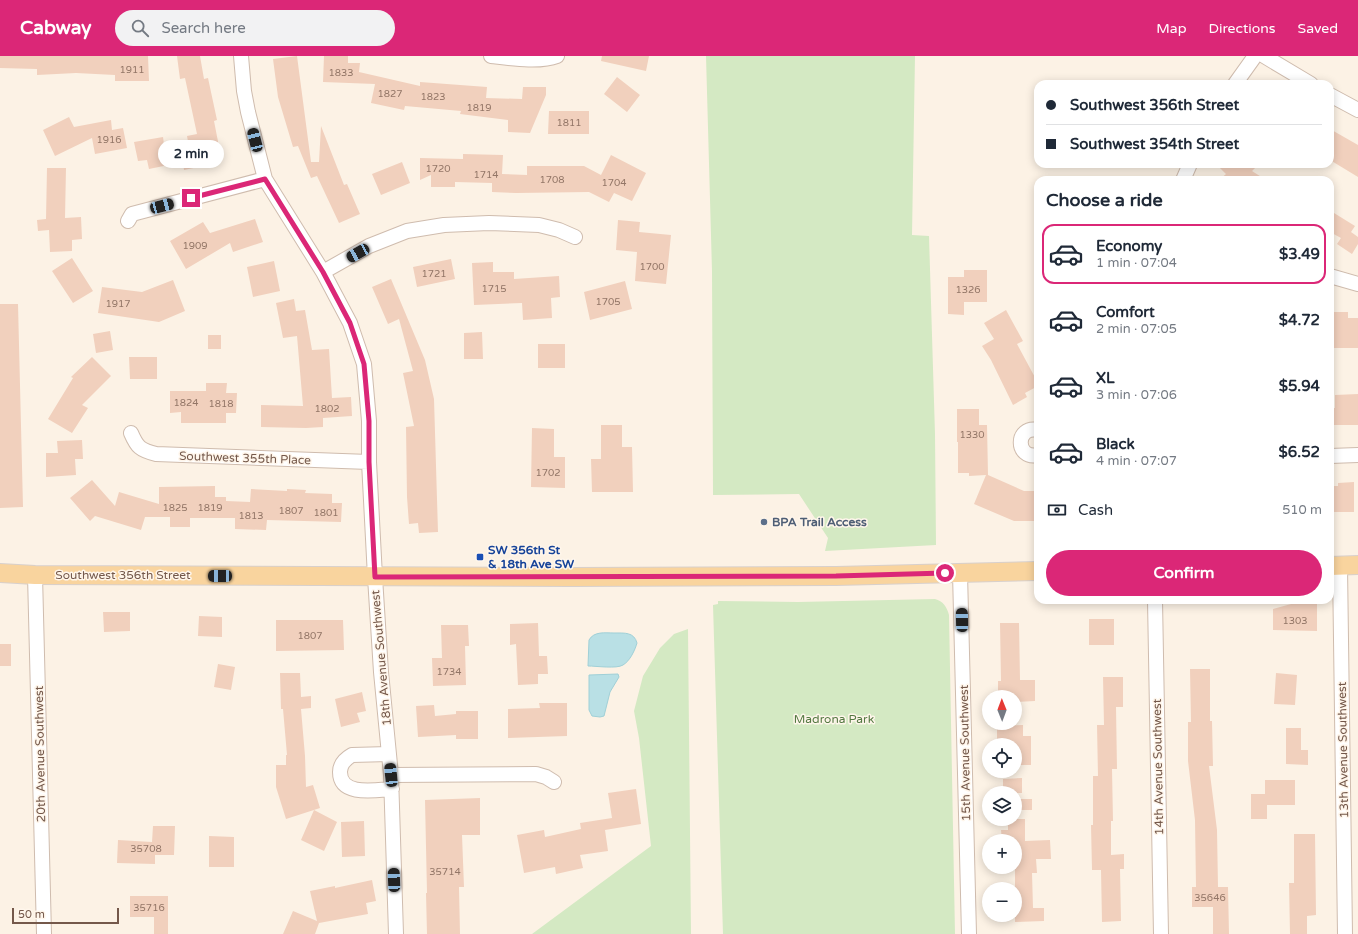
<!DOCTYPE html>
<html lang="en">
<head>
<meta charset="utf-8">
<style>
	:root { --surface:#fff; --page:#f2f2f3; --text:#1f2937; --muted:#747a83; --line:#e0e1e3; --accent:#db2777 }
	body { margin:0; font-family:"Varela Round",sans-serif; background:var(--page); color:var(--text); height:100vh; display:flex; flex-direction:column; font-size:15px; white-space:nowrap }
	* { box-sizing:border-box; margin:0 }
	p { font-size:13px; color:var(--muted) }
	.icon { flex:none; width:22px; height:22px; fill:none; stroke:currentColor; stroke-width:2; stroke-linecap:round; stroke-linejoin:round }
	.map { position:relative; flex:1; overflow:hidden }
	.side { position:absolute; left:1034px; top:120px; width:300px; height:428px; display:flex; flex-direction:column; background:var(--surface); border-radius:12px; box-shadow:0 2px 10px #0003 }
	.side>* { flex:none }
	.hud { position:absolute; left:1034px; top:24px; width:300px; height:88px; border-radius:12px; box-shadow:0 2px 10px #0003; display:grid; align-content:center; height:88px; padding:0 12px; background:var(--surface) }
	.needle { width:26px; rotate:359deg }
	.tools { position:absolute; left:982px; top:634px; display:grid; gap:8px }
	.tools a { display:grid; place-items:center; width:40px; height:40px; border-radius:50%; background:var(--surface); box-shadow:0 2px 10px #0003; font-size:20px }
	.scale { position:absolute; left:12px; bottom:10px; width:107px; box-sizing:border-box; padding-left:4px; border:2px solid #74584a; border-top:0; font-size:11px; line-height:14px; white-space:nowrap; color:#74584a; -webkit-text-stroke:3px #fff6eb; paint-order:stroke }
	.end { position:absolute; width:18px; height:18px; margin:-9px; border:5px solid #db2777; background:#fff; box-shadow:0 0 0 2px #fff }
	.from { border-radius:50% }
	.bubble { position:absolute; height:28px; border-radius:14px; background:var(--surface); box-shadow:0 2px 10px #0003; font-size:13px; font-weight:800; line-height:28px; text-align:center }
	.car { position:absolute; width:12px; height:24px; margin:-12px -6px; border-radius:5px; box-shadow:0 0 3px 1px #0007; background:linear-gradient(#222 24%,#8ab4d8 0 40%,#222 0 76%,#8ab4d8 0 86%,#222 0) }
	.hud b { display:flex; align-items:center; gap:14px; height:38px; font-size:15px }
	.hud b+b { border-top:1px solid var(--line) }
	.hud i { width:10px; height:10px; background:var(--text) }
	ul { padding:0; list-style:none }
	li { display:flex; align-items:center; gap:12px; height:60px; margin:0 8px 6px; padding:0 4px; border:2px solid transparent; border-radius:12px }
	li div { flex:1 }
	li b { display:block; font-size:15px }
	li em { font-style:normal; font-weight:800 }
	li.active { border-color:var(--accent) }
	li>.icon { width:36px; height:36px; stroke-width:1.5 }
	h2 { padding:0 12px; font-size:18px; line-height:48px }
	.pay { display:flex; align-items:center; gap:10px; height:44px; padding:0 12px; font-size:15px }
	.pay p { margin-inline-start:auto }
	.action { display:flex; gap:8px; margin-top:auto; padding:8px 12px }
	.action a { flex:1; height:46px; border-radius:24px; background:var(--accent); color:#fff; font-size:16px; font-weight:800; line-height:46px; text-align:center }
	header { display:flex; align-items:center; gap:24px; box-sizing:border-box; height:56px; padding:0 20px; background:var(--accent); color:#fff }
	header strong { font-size:19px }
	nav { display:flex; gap:22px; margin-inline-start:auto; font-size:14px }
	.search { width:280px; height:36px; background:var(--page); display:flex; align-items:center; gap:10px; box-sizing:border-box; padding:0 14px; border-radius:22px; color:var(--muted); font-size:15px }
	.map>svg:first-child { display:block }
</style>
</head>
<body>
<header>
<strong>Cabway</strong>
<div class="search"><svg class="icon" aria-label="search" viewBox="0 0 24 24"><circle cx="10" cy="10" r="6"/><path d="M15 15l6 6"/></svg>Search here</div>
<nav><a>Map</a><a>Directions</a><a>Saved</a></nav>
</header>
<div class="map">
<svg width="1358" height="878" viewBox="0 0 1358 878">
	<rect width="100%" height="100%" fill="#fcf2e5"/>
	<path fill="#d4e9c3" d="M706 0H915L912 179 929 180 935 378 936 489 825 495 828 482 799 438 713 439 712 215Z
		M935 543C943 545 947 551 949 559L955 878H723L713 549 718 548V545L798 546Z
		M688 573 691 878H532L651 790 639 682 634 655 643 620 660 592 674 578Z"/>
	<path fill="#b9e0e5" stroke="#a0d0d7" d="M614 577C625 577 634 576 637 587 635 594 630 605 623 609 617 613 596 610 588 610L589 584C594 575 605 577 614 577Z
		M618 618 619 621 610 636 604 660 600 661 592 660 589 654V619Z"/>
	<path fill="#f1d0bd" d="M0 0H148L149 25H115V19L76 17 37 19V13L0 12Z
		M177 0H200L204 23 208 22 217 64 214 65 222 106 184 114 183 106 149 113 147 104 138 105 134 86 163 81 165 96 189 91 187 80 197 78 185 22 180 23Z
		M297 0 311 106H319L321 70 344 129 347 128 360 158 339 167 317 120 311 122 298 90 293 91 278 41 273 3Z
		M324 0H348V7H360L359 16 420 30V26L487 31 486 42 522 43 523 31H546V39L530 77 508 76V64L460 58 461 55 405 50 404 54 371 47 375 28 323 26Z
		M602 0H649L646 15 601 5Z
		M617 21 640 39 627 56 604 38Z
		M549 55H589V78H548Z
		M69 61 74 71 111 64 112 74 123 72 127 92 95 98 92 82 55 100 43 74Z
		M1330 73 1358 89V121L1330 104Z
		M463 98 503 99 502 118 527 119V110H584L601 119 611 99 646 117 632 145 614 137 609 146 589 136 516 137 492 136V127L455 126V131H431V119L420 124V102L463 103Z
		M402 106 410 127 381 139 372 118Z
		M1216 108H1259L1252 115 1266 124H1219L1226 118Z
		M47 112H66L65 162 81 161 82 183 72 184V195L50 196 49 174 38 175 37 164 46 163Z
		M1334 157 1355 170 1351 176 1358 181V188L1352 198 1337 188 1341 182 1330 176V164Z
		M255 163 263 186 233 196 230 187 186 213 170 185 203 166 210 177Z
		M618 164 640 166 639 176 671 179 666 228 635 225 637 196 616 194Z
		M72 202 93 235 73 247 52 215Z
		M451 203 455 223 417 231 413 211Z
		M274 205 280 235 253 241 247 211Z
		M493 206V216H514V223L559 220 560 241 551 242 552 262 523 264 522 247 474 249 472 207Z
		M964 214H987V246H964V259L948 258V221H964Z
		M391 223 425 304 434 343 438 476 419 477 418 467 409 468 407 441 406 371 414 370 403 317 413 315 399 263 388 268 372 231Z
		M173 224 185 255 159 266 98 257 102 231 142 236Z
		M625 225 632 253 590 264 584 236Z
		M294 243 296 255 305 254 312 294 329 293 332 342 351 341 352 360 323 362V371L306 372 261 371V349L303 350 297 280 283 282 276 247Z
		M0 248H18L23 451 0 452Z
		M1006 254 1023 285 1017 288 1038 327V330L1025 337 1027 341 1013 349 991 304 982 290 994 283 984 267Z
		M1331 256H1348V262H1358V292H1332Z
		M110 275 113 294 96 297 93 278Z
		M482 276 483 303H464V277Z
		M208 279H221V293H208Z
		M538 288H565V312H538Z
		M92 301 111 320 82 349 88 352 72 377 48 363 73 322 71 321Z
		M129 301H157V323H130Z
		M206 327H227L226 337H237L236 357H226V367H181V356L170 357V335H206Z
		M1358 338V369H1333V352H1335V339Z
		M957 353H979V369H987L988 419 1024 435H1038V465H1014L974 448 986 419 969 420V417H958V386H957Z
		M601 369H622V391H632L633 436H592L591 403H601Z
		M532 372 554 373V401H565V432L531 431Z
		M82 384 83 403H75L76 419 46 421V397H58L57 385Z
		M92 424 115 450 119 436 159 448V431L215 430V441H226V445L250 446 251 433 287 435V433L306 434 305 437 332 438V447H342L341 466 267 464 266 474 235 473V462H190V471H170V461H145L141 474 95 460 90 465 70 442Z
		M1354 426V456H1330V430H1338V427Z
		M1291 548H1317V575L1273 574V553Z
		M103 556H130V575L104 576Z
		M199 560 222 561V581L198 580Z
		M1089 563H1114V589H1089Z
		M276 564H343L344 594 276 595Z
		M538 567 539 600H547L548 618H538V628L518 629 516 588 510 589V568Z
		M1000 567H1019L1020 624H1035V645L1015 646V641H998V625H1001Z
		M441 569H468L469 590H465L466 629 433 630 432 602H442Z
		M0 588H11V610H0Z
		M218 608 235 611 231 634 214 631Z
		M1190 613H1210V665H1212L1213 710H1209L1217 774 1218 831H1228L1229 878H1213V851H1192V831H1196L1195 764 1188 705V666H1191Z
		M280 617H300L301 641 311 640V652L301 653 305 700 306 731 313 729 320 752 286 763 276 731V709H286V699H287L283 653H281Z
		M1276 617 1297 619 1295 649 1274 648Z
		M1103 621H1123V651H1116L1117 713H1112L1113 765H1111V799L1124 798V813H1120L1121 865 1102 866 1101 814H1092L1091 769H1093V720H1098L1097 669H1104Z
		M362 636 366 655 357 657 360 666 341 671 335 643Z
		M539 647H567V680L508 682V653L540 652Z
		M434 649 435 660 456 658V655H478V683H456V679L418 681 416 650Z
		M1023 669V680H1031V709H1015V689H997V670Z
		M1286 672H1301V694H1308V709L1286 708Z
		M1022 722V737H1003V723Z
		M1265 724H1295V749H1267V763H1251V738H1265Z
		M636 733 641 768 605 774 608 795 580 799 583 812 556 818 555 811 524 817 517 779 544 774 545 781 581 773 580 767 612 762 608 737Z
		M480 742V779H462L464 831H459L460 878H427L426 837H427L425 744Z
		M1015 743H1032V754H1015Z
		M314 754 337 766 324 795 301 784Z
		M1008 763H1025V785L1050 784 1051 803H1036L1037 817H1032L1033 852H1044V865L1015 866V785H1016H1002L1001 774H1008Z
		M364 765 365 800 342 801 341 766Z
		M153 770H175L174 799H155V808L117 807 118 784 152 786Z
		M1294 778H1315L1316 859 1307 860V878H1290L1289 827H1294Z
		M209 780 234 781V811H209Z
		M372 824 376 845 366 847 368 858 319 867 315 878H283L293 855 317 865 310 835 335 830V832Z
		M130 840H168V878H154V861H130Z"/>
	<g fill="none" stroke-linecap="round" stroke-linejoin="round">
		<defs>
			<path id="minor" d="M241 0 244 35 248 56 265 123 323 216 350 267 364 308 369 365V406L375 521 381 616 391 719 396 878
				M491 0C509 2 539 7 557 0
				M1264 0 1311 28
				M1235 28 1255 0
				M1330 39 1358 54
				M1183 124 1190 108
				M128 165 132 158 265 123
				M323 216 369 190 407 175 444 169 489 167 539 169 559 174 575 181
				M1330 220 1358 228
				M1038 374C1015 369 1015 404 1038 399
				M131 377C137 391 140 394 156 398L369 406
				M1330 400 1358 399
				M1340 510 1345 878
				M960 517 969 878
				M35 519 44 878
				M1155 544 1161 878
				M389 698 352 699C345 703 340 708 340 716 340 741 376 734 392 733
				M391 719 536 718 546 721 554 726"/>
			<path id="major" d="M1330 510 1358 509
				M0 517 35 519 571 521 836 520 1038 515"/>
		</defs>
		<use href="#minor" stroke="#cfbcae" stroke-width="16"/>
		<use href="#major" stroke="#d8d0cc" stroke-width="20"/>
		<use href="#minor" stroke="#fff" stroke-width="14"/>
		<use href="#major" stroke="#f9d49e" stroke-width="18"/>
	</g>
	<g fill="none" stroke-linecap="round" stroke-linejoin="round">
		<path stroke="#db2777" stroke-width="5" d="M191 142 265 123 323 216 350 267 364 308 369 365V406L375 521 836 520 945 517"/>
	</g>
	<circle fill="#5c6f8a" stroke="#fff6eb" stroke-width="1.5" cx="764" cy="466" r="4"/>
	<rect fill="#1a4fb4" stroke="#fff6eb" stroke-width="1.5" x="476" y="497" width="8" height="8" rx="2"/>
	<g text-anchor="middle" stroke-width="3" stroke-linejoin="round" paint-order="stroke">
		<g font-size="10" fill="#937667">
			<text x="132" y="17">1911</text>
			<text x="341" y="20">1833</text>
			<text x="390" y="41">1827</text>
			<text x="433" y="44">1823</text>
			<text x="479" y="55">1819</text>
			<text x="569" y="70">1811</text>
			<text x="109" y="87">1916</text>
			<text x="438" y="116">1720</text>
			<text x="486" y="122">1714</text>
			<text x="552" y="127">1708</text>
			<text x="614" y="130">1704</text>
			<text x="195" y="193">1909</text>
			<text x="652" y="214">1700</text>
			<text x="434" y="221">1721</text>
			<text x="494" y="236">1715</text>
			<text x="968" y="237">1326</text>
			<text x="608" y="249">1705</text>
			<text x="118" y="251">1917</text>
			<text x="186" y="350">1824</text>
			<text x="221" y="351">1818</text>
			<text x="327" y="356">1802</text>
			<text x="972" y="382">1330</text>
			<text x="548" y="420">1702</text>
			<text x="175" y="455">1825</text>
			<text x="210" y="455">1819</text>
			<text x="291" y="458">1807</text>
			<text x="326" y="460">1801</text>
			<text x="251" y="463">1813</text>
			<text x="1295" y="568">1303</text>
			<text x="310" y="583">1807</text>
			<text x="449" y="619">1734</text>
			<text x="146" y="796">35708</text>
			<text x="445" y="819">35714</text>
			<text x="1210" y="845">35646</text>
			<text x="149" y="855">35716</text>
		</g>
		<g font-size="12" fill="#74584a" stroke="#fff6eb">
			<text transform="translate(245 402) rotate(2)" y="4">Southwest 355th Place</text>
			<text x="123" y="523">Southwest 356th Street</text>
			<text transform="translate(381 602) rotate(-95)" y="4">18th Avenue Southwest</text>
			<text transform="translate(1343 694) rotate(-91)" y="4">13th Avenue Southwest</text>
			<text transform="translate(965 697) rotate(-91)" y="4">15th Avenue Southwest</text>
			<text transform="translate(40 698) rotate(-91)" y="4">20th Avenue Southwest</text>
			<text transform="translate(1158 711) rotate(-91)" y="4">14th Avenue Southwest</text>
		</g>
		<g font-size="12" font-weight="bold" fill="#4e5e75" stroke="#fff6eb" text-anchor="start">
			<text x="772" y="470">BPA Trail Access</text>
		</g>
		<g font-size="12" font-weight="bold" fill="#164399" stroke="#fff6eb" text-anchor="start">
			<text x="488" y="498">SW 356th St<tspan x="488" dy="14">&amp; 18th Ave SW</tspan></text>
		</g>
		<g font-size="12" fill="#547942" stroke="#fff6eb">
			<text x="834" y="667">Madrona Park</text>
		</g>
	</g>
</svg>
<div class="tools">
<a><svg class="needle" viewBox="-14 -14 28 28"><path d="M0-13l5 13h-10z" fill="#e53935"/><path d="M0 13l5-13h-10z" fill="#747a83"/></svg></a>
<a><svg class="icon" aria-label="locate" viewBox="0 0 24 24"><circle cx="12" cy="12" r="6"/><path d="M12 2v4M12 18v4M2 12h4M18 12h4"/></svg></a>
<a><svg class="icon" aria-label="layers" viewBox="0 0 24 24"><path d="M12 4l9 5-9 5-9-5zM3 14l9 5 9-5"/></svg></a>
<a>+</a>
<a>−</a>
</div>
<div class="scale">50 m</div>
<i class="end from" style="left:945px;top:517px"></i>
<i class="end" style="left:191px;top:142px"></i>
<div class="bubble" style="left:158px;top:84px;width:66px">2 min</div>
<i class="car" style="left:255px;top:84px;rotate:346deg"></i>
<i class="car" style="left:162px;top:150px;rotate:75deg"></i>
<i class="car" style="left:358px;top:197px;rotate:241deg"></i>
<i class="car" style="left:220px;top:520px;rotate:270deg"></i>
<i class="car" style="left:962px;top:564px;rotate:359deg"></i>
<i class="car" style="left:391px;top:719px;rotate:354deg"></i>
<i class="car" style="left:394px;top:824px;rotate:358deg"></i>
<div class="hud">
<b><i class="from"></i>Southwest 356th Street</b>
<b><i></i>Southwest 354th Street</b>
</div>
<section class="side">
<h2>Choose a ride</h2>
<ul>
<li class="active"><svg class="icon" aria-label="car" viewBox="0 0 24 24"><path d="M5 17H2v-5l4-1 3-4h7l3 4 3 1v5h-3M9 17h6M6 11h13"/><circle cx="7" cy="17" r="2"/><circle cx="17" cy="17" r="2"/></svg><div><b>Economy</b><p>1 min · 07:04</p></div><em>$3.49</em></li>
<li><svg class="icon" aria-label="car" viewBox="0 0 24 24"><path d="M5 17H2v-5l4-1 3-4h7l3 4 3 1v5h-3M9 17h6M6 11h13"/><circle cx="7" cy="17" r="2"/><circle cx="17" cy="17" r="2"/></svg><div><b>Comfort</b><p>2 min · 07:05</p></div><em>$4.72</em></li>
<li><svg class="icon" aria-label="car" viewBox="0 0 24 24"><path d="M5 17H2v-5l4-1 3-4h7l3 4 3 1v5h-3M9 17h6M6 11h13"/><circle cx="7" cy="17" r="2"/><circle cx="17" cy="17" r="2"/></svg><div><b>XL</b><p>3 min · 07:06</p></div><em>$5.94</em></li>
<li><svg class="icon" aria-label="car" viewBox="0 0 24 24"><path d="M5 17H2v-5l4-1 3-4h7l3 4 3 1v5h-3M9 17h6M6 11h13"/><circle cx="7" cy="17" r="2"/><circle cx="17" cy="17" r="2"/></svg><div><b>Black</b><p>4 min · 07:07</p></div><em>$6.52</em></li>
</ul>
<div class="pay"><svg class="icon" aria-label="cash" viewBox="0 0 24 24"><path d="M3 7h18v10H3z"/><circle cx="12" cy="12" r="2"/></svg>Cash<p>510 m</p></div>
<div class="action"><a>Confirm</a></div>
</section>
</div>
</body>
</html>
